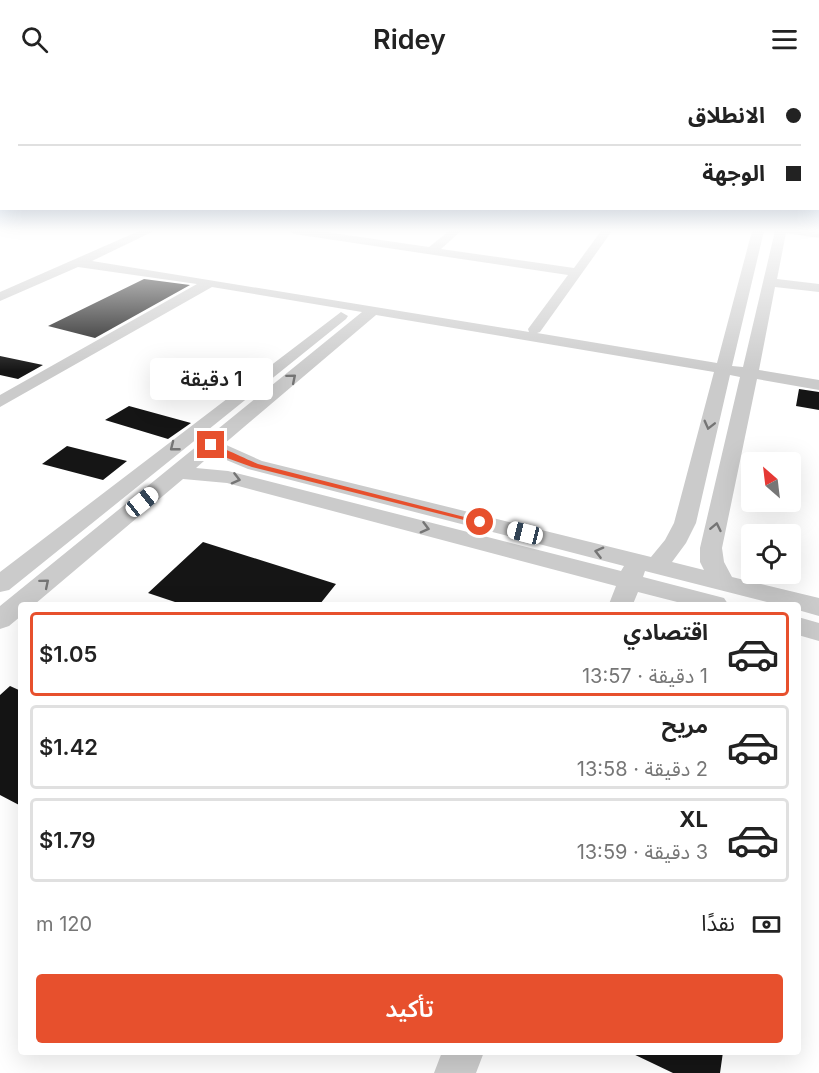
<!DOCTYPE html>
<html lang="ar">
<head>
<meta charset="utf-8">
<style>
	:root { --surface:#fff; --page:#f6f6f6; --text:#222; --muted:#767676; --line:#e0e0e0; --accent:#e7502d }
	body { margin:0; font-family:Inter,"Noto Sans Arabic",sans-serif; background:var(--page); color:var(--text); direction:rtl; height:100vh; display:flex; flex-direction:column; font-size:22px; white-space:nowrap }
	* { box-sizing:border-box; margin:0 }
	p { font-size:20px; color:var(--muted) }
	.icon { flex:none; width:33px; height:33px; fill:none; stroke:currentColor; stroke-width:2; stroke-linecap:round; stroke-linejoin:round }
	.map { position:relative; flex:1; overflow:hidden; direction:ltr }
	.side { position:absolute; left:18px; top:524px; width:783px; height:453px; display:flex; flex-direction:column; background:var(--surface); border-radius:6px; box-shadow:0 6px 24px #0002; direction:rtl }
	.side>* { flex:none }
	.top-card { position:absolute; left:0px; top:0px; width:819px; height:132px; box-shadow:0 6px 24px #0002; direction:rtl; display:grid; align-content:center; height:132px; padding:0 18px; background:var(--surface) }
	.needle { width:39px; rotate:332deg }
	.buttons { position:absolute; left:741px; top:374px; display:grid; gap:12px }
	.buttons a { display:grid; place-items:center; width:60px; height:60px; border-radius:6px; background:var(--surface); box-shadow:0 6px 24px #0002; font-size:30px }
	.end { position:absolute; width:27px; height:27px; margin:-14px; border:8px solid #e7502d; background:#fff; box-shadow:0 0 0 3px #fff }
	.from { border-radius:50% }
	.bubble { position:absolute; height:42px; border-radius:6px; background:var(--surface); box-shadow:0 6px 24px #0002; font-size:20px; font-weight:600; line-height:42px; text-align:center; direction:rtl }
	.car { position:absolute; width:18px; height:36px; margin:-18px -9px; border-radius:8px; box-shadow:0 0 4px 2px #0007; background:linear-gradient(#fff 24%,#345 0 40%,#fff 0 76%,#345 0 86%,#fff 0) }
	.top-card b { display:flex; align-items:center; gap:21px; height:57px; font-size:22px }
	.top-card b+b { border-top:2px solid var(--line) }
	.top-card i { width:15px; height:15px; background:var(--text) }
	ul { padding:10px 0 0; list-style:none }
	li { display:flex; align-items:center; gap:18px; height:84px; margin:0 12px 9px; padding:0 6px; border:3px solid var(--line); border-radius:6px }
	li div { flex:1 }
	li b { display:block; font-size:22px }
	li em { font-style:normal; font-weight:600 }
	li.on { border-color:var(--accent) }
	li>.icon { width:54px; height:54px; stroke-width:1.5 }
	.pay { display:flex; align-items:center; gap:15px; height:66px; padding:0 18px; font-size:22px }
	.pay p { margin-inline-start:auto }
	.action { display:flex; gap:12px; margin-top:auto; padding:12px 18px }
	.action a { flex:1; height:69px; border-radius:6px; background:var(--accent); color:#fff; font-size:24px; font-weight:600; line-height:69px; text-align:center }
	header { display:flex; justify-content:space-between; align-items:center; height:78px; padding:0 18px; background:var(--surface); font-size:27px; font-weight:600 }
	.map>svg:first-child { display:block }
</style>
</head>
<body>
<header><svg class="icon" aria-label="menu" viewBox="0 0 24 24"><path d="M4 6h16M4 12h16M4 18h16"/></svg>Ridey<svg class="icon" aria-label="search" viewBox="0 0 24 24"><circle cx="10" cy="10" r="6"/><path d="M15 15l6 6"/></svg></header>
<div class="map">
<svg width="819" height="995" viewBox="0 0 819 995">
	<rect width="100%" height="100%" fill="#fff"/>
	<path fill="#151515" d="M144 201 190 207 95 260 48 248Z
		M0 278 43 287 18 301 0 297Z
		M799 311 819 314V332L796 328Z
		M129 328 191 345 168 361 105 342Z
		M67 368 127 383 103 402 42 386Z
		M203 464 336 506 320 526H181L148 515Z
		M10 608 21 613V728L0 717V617Z
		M629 974H723L720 995H673Z"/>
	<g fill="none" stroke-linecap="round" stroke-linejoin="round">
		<path fill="#cbcbcb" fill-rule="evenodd" d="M139 153H154L92 183 529 254 528 251 568 197 294 156 289 153H319L429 169 449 153H461L441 171 574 190 601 153H612L540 254 537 255 717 285 752 153H764L732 288 743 289 775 153 819 154V160L786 155 777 201 819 206V214L775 209 759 292 819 302V312L757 301 722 470 724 484 732 499 819 520V538L798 532V526H775L645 493 643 499 724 520 728 526H685L638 514 633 526H609L616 508 227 405 183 401 35 526H21V538L9 548 0 551V528L362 234 212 209 0 329V317L197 206 78 189 0 223V214ZM376 237 714 294 674 445 665 462 651 479 262 383 224 366ZM730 297 740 299 700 470V484L704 492 672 484 686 465 696 445ZM212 376 248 391 624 488 621 493 228 393 196 390Z
			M341 234 348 238 346 241 9 512 0 514V494Z
			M798 539 819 545V563L798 557Z
			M442 974H484L476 995H434Z"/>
	</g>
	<defs><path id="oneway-chevron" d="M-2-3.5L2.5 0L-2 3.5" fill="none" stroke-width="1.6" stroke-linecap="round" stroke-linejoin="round" transform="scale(1.5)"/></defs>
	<g stroke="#757575">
		<use href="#oneway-chevron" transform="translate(292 300) rotate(-40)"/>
		<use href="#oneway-chevron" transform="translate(709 347) rotate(104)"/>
		<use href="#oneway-chevron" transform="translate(174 369) rotate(142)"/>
		<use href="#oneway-chevron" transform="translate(236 401) rotate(14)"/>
		<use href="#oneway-chevron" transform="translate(716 449) rotate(-78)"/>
		<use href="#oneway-chevron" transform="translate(425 450) rotate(15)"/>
		<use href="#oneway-chevron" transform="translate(599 474) rotate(-166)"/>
		<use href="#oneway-chevron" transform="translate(45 505) rotate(-40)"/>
	</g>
	<linearGradient id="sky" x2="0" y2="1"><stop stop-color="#9bc1ea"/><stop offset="0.52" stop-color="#fff"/><stop offset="1" stop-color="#fff" stop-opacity="0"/></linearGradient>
	<rect width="819" height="293" fill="url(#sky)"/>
	<path fill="#e7502d" d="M209 365C213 365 248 382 258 386L484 444 480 446 252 389 227 380 209 368Z"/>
</svg>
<div class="buttons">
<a><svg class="needle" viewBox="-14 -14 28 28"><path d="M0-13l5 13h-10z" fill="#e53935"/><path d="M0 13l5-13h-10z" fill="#767676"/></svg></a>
<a><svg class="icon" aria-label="locate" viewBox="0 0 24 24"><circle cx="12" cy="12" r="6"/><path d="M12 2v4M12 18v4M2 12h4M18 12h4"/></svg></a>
</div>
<i class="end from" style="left:480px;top:444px"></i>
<i class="end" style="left:211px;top:367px"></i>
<div class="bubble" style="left:150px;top:280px;width:123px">1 دقيقة</div>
<i class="car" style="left:142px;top:424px;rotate:51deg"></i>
<i class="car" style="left:525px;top:455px;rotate:284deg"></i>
<div class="top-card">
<b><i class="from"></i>الانطلاق</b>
<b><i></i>الوجهة</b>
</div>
<section class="side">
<ul>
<li class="on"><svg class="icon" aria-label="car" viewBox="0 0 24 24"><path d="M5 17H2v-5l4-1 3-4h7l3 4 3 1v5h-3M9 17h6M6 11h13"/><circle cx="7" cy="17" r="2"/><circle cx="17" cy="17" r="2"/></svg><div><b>اقتصادي</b><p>1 دقيقة · 13:57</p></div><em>$1.05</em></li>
<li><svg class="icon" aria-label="car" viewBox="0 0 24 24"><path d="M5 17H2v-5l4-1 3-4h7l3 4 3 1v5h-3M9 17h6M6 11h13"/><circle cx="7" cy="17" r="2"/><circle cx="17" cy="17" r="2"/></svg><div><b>مريح</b><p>2 دقيقة · 13:58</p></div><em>$1.42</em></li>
<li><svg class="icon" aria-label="car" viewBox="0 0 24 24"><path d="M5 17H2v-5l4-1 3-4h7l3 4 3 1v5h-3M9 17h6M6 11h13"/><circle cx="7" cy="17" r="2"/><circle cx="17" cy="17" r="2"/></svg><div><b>XL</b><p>3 دقيقة · 13:59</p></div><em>$1.79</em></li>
</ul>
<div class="pay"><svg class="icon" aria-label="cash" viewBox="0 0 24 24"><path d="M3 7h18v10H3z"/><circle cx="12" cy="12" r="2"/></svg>نقدًا<p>120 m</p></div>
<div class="action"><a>تأكيد</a></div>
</section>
</div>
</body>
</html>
